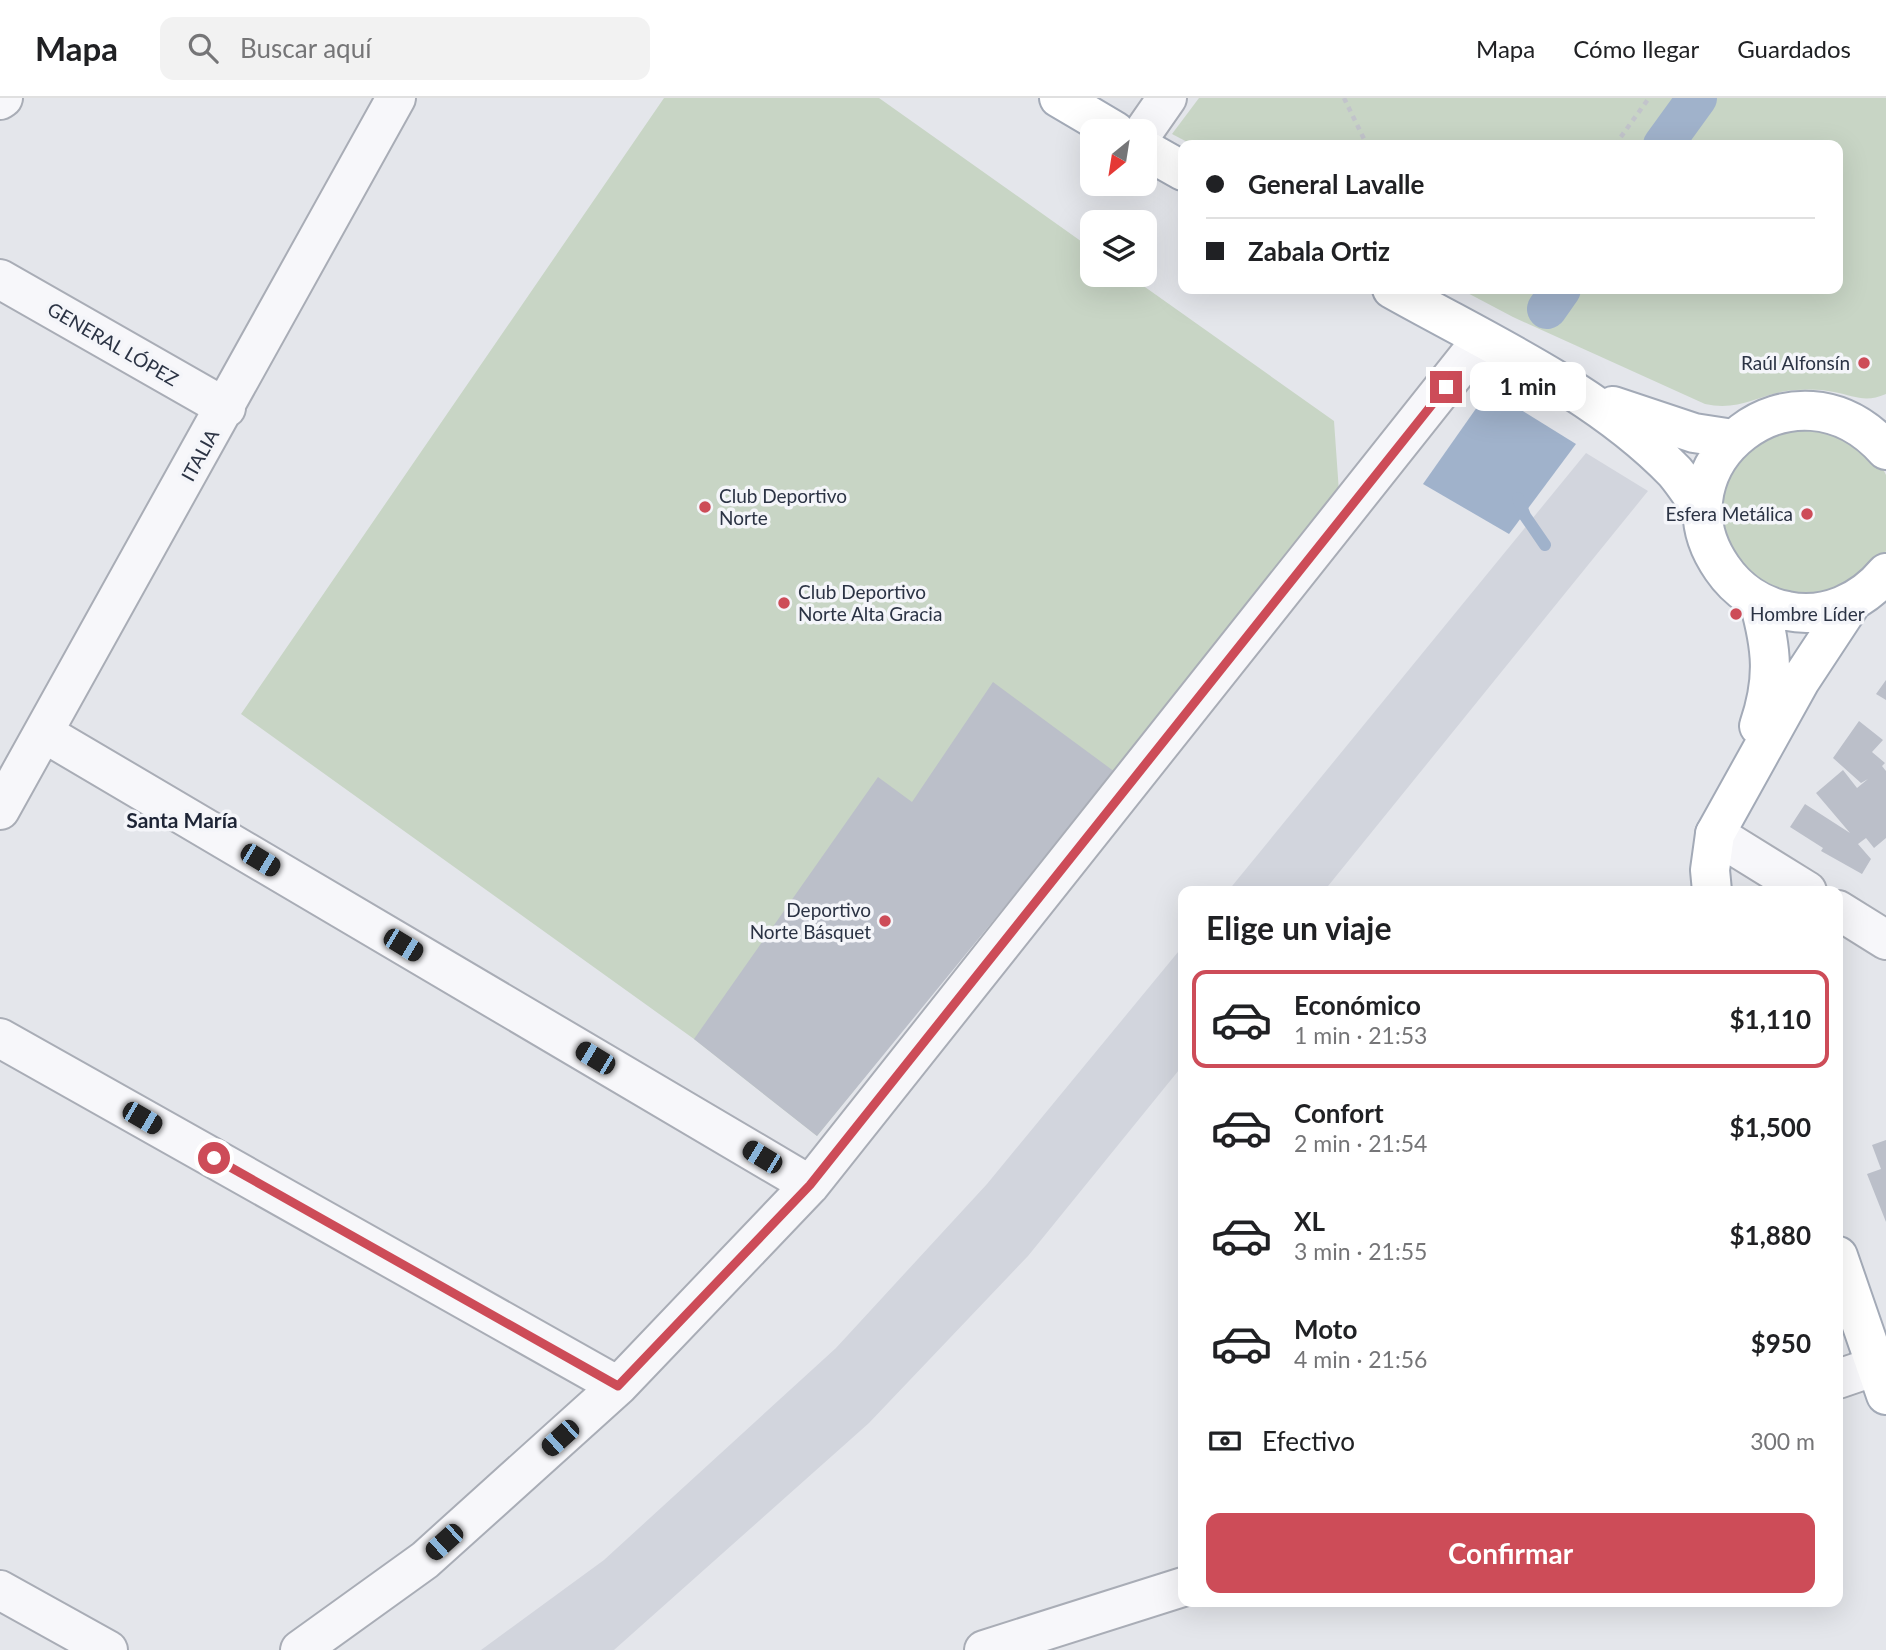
<!DOCTYPE html>
<html lang="es">
<head>
<meta charset="utf-8">
<style>
	:root { --surface:#fff; --page:#f2f2f2; --text:#202124; --muted:#757577; --line:#e0e0e0; --accent:#cd4c58 }
	body { margin:0; font-family:Lato,sans-serif; background:var(--page); color:var(--text); height:100vh; display:flex; flex-direction:column; font-size:26px; white-space:nowrap }
	* { box-sizing:border-box; margin:0 }
	p { font-size:23px; color:var(--muted) }
	.icon { flex:none; width:38px; height:38px; fill:none; stroke:currentColor; stroke-width:2; stroke-linecap:round; stroke-linejoin:round }
	.map { position:relative; flex:1; overflow:hidden }
	.panel { position:absolute; left:1178px; top:788px; width:665px; height:721px; display:flex; flex-direction:column; background:var(--surface); border-radius:14px; box-shadow:0 7px 28px #0002 }
	.panel>* { flex:none }
	.guide { position:absolute; left:1178px; top:42px; width:665px; height:154px; border-radius:14px; box-shadow:0 7px 28px #0002; display:grid; align-content:center; height:154px; padding:0 28px; background:var(--surface) }
	.needle { width:46px; rotate:210deg }
	.controls { position:absolute; left:1080px; top:21px; display:grid; gap:14px }
	.controls a { display:grid; place-items:center; width:77px; height:77px; border-radius:14px; background:var(--surface); box-shadow:0 7px 28px #0002; font-size:35px }
	.end { position:absolute; width:32px; height:32px; margin:-16px; border:9px solid #cd4c58; background:#fff; box-shadow:0 0 0 4px #fff }
	.from { border-radius:50% }
	.bubble { position:absolute; height:49px; border-radius:14px; background:var(--surface); box-shadow:0 7px 28px #0002; font-size:23px; font-weight:700; line-height:49px; text-align:center }
	.car { position:absolute; width:21px; height:42px; margin:-21px -10px; border-radius:9px; box-shadow:0 0 5px 2px #0007; background:linear-gradient(#222 24%,#8ab4d8 0 40%,#222 0 76%,#8ab4d8 0 86%,#222 0) }
	.guide b { display:flex; align-items:center; gap:24px; height:66px; font-size:26px }
	.guide b+b { border-top:2px solid var(--line) }
	.guide i { width:18px; height:18px; background:var(--text) }
	ul { padding:0; list-style:none }
	li { display:flex; align-items:center; gap:21px; height:98px; margin:0 14px 10px; padding:0 14px; border:4px solid transparent; border-radius:14px }
	li div { flex:1 }
	li b { display:block; font-size:26px }
	li em { font-style:normal; font-weight:700 }
	li.selected { border-color:var(--accent) }
	li>.icon { width:63px; height:63px; stroke-width:1.5 }
	h2 { padding:0 28px; font-size:32px; line-height:84px }
	.pay { display:flex; align-items:center; gap:18px; height:77px; padding:0 28px; font-size:26px }
	.pay p { margin-inline-start:auto }
	.primary-button { display:flex; gap:14px; margin-top:auto; padding:14px 28px }
	.primary-button a { flex:1; height:80px; border-radius:14px; background:var(--accent); color:#fff; font-size:28px; font-weight:700; line-height:80px; text-align:center }
	header { display:flex; align-items:center; gap:42px; box-sizing:border-box; height:98px; padding:0 35px; background:var(--surface); border-bottom:2px solid var(--line) }
	header strong { font-size:33px }
	nav { display:flex; gap:38px; margin-inline-start:auto; font-size:24px }
	.search { width:490px; height:63px; background:var(--page); display:flex; align-items:center; gap:18px; box-sizing:border-box; padding:0 24px; border-radius:14px; color:var(--muted); font-size:26px }
	.map>svg:first-child { display:block }
</style>
</head>
<body>
<header>
<strong>Mapa</strong>
<div class="search"><svg class="icon" aria-label="search" viewBox="0 0 24 24"><circle cx="10" cy="10" r="6"/><path d="M15 15l6 6"/></svg>Buscar aquí</div>
<nav><a>Mapa</a><a>Cómo llegar</a><a>Guardados</a></nav>
</header>
<div class="map">
<svg width="1886" height="1552" viewBox="0 0 1886 1552">
	<rect width="100%" height="100%" fill="#e4e6eb"/>
	<path fill="#d2d5dd" d="M1586 355 1648 393 1324 793H1228Z
		M1183 848V967L1028 1158 869 1325 614 1552H481L604 1462 836 1250 987 1086Z"/>
	<path fill="#c8d5c5" d="M664 0H879L1092 151V177H1128L1334 323 1339 394 817 1038 694 941 241 616Z
		M1199 0H1886V296C1865 305 1855 298 1834 294 1821 291 1808 291 1795 292 1762 294 1742 314 1705 306L1513 219 1460 191H1838V47H1193L1172 36Z
		M1831 329 1883 371 1886 377V453L1880 464 1834 499 1763 492 1751 484 1720 436 1725 379 1763 336Z"/>
	<path fill="#a0b2cb" d="M1489 292 1576 346 1509 436 1423 386Z"/>
	<g fill="none" stroke-linecap="round" stroke-linejoin="round">
		<path stroke="#a0b2cb" stroke-width="12" d="M1518 400 1525 418 1545 447"/>
		<path stroke="#a0b2cb" stroke-width="40" d="M1663 47 1697 0
			M1547 211 1561 191"/>
	</g>
	<path fill="#bbbfc9" d="M1886 582V602L1876 596Z
		M993 584 1115 674 817 1038 694 941 878 679 912 704Z
		M1859 623 1883 642 1872 654 1885 665 1882 668 1886 673V740L1874 750 1866 740 1858 746 1871 761 1862 776 1821 753 1823 750 1790 729 1805 706 1850 735 1816 695 1843 672 1857 690 1868 681 1861 685 1833 660Z
		M1886 1042V1124L1867 1076 1881 1071 1872 1047Z"/>
	<g fill="none" stroke-linecap="round" stroke-linejoin="round">
		<defs>
			<path id="minor" d="M0 2 3 0
				M1144 33 1167 0
				M0 181 226 310
				M44 635 810 1087
				M0 712 396 0
				M1715 736 1807 793
				M1838 812 1886 842
				M0 940 618 1288
				M1838 1281 1876 1268
				M0 1492 108 1552
				M300 1552 425 1462 618 1288 810 1087 1482 241
				M984 1552 1183 1489"/>
			<path id="major" d="M1059 0 1115 33
				M1144 51 1183 73
				M1392 191C1488 245 1598 294 1675 374 1685 386 1694 400 1703 413
				M1613 308 1694 335 1733 341
				M1886 352C1795 250 1650 367 1722 470 1737 492 1760 508 1787 513 1825 521 1862 504 1886 475
				M1759 628C1775 581 1772 551 1759 504
				M1712 793 1710 772 1715 736 1800 583 1852 504
				M1838 1158 1886 1297"/>
		</defs>
		<use href="#minor" stroke="#a9adb6" stroke-width="42"/>
		<use href="#major" stroke="#a3aab7" stroke-width="42"/>
		<path stroke="#c2c4cb" stroke-width="4.5" stroke-dasharray="5 5" stroke-linecap="butt" d="M1344 0 1367 47
			M1615 47 1649 0"/>
		<use href="#minor" stroke="#f7f7fa" stroke-width="38"/>
		<use href="#major" stroke="#fff" stroke-width="38"/>
	</g>
	<g fill="none" stroke-linecap="round" stroke-linejoin="round">
		<path stroke="#cd4c58" stroke-width="9" d="M214 1060 618 1288 810 1087 1446 289"/>
	</g>
	<g fill="#cd4c58" stroke="#f4f5f9" stroke-width="2.5">
		<circle cx="1864" cy="265" r="7"/>
		<circle cx="705" cy="409" r="7"/>
		<circle cx="1807" cy="416" r="7"/>
		<circle cx="784" cy="505" r="7"/>
		<circle cx="1736" cy="516" r="7"/>
		<circle cx="885" cy="823" r="7"/>
	</g>
	<g text-anchor="middle" stroke-width="7" stroke-linejoin="round" paint-order="stroke">
		<g font-size="19" fill="#2b3344" stroke="#f4f5f9">
			<text transform="translate(113 246) rotate(30)" y="7">GENERAL LÓPEZ</text>
			<text transform="translate(200 357) rotate(-61)" y="7">ITALIA</text>
		</g>
		<g font-size="19" fill="#2b3344" stroke="#f4f5f9" text-anchor="end">
			<text x="1850" y="272">Raúl Alfonsín</text>
			<text x="719" y="405" text-anchor="start">Club Deportivo<tspan x="719" dy="22">Norte</tspan></text>
			<text x="1793" y="423">Esfera Metálica</text>
			<text x="798" y="501" text-anchor="start">Club Deportivo<tspan x="798" dy="22">Norte Alta Gracia</tspan></text>
			<text x="1750" y="523" text-anchor="start">Hombre Líder</text>
			<text x="871" y="819">Deportivo<tspan x="871" dy="22">Norte Básquet</tspan></text>
		</g>
		<g font-size="21" font-weight="bold" fill="#1d2435" stroke="#f4f5f9">
			<text x="182" y="730">Santa María</text>
		</g>
	</g>
</svg>
<div class="controls">
<a><svg class="needle" viewBox="-14 -14 28 28"><path d="M0-13l5 13h-10z" fill="#e53935"/><path d="M0 13l5-13h-10z" fill="#757577"/></svg></a>
<a><svg class="icon" aria-label="layers" viewBox="0 0 24 24"><path d="M12 4l9 5-9 5-9-5zM3 14l9 5 9-5"/></svg></a>
</div>
<i class="end from" style="left:214px;top:1060px"></i>
<i class="end" style="left:1446px;top:289px"></i>
<div class="bubble" style="left:1470px;top:264px;width:116px">1 min</div>
<i class="car" style="left:260px;top:762px;rotate:121deg"></i>
<i class="car" style="left:403px;top:847px;rotate:121deg"></i>
<i class="car" style="left:595px;top:960px;rotate:301deg"></i>
<i class="car" style="left:142px;top:1020px;rotate:120deg"></i>
<i class="car" style="left:762px;top:1059px;rotate:301deg"></i>
<i class="car" style="left:560px;top:1340px;rotate:228deg"></i>
<i class="car" style="left:444px;top:1444px;rotate:228deg"></i>
<div class="guide">
<b><i class="from"></i>General Lavalle</b>
<b><i></i>Zabala Ortiz</b>
</div>
<section class="panel">
<h2>Elige un viaje</h2>
<ul>
<li class="selected"><svg class="icon" aria-label="car" viewBox="0 0 24 24"><path d="M5 17H2v-5l4-1 3-4h7l3 4 3 1v5h-3M9 17h6M6 11h13"/><circle cx="7" cy="17" r="2"/><circle cx="17" cy="17" r="2"/></svg><div><b>Económico</b><p>1 min · 21:53</p></div><em>$1,110</em></li>
<li><svg class="icon" aria-label="car" viewBox="0 0 24 24"><path d="M5 17H2v-5l4-1 3-4h7l3 4 3 1v5h-3M9 17h6M6 11h13"/><circle cx="7" cy="17" r="2"/><circle cx="17" cy="17" r="2"/></svg><div><b>Confort</b><p>2 min · 21:54</p></div><em>$1,500</em></li>
<li><svg class="icon" aria-label="car" viewBox="0 0 24 24"><path d="M5 17H2v-5l4-1 3-4h7l3 4 3 1v5h-3M9 17h6M6 11h13"/><circle cx="7" cy="17" r="2"/><circle cx="17" cy="17" r="2"/></svg><div><b>XL</b><p>3 min · 21:55</p></div><em>$1,880</em></li>
<li><svg class="icon" aria-label="car" viewBox="0 0 24 24"><path d="M5 17H2v-5l4-1 3-4h7l3 4 3 1v5h-3M9 17h6M6 11h13"/><circle cx="7" cy="17" r="2"/><circle cx="17" cy="17" r="2"/></svg><div><b>Moto</b><p>4 min · 21:56</p></div><em>$950</em></li>
</ul>
<div class="pay"><svg class="icon" aria-label="cash" viewBox="0 0 24 24"><path d="M3 7h18v10H3z"/><circle cx="12" cy="12" r="2"/></svg>Efectivo<p>300 m</p></div>
<div class="primary-button"><a>Confirmar</a></div>
</section>
</div>
</body>
</html>
